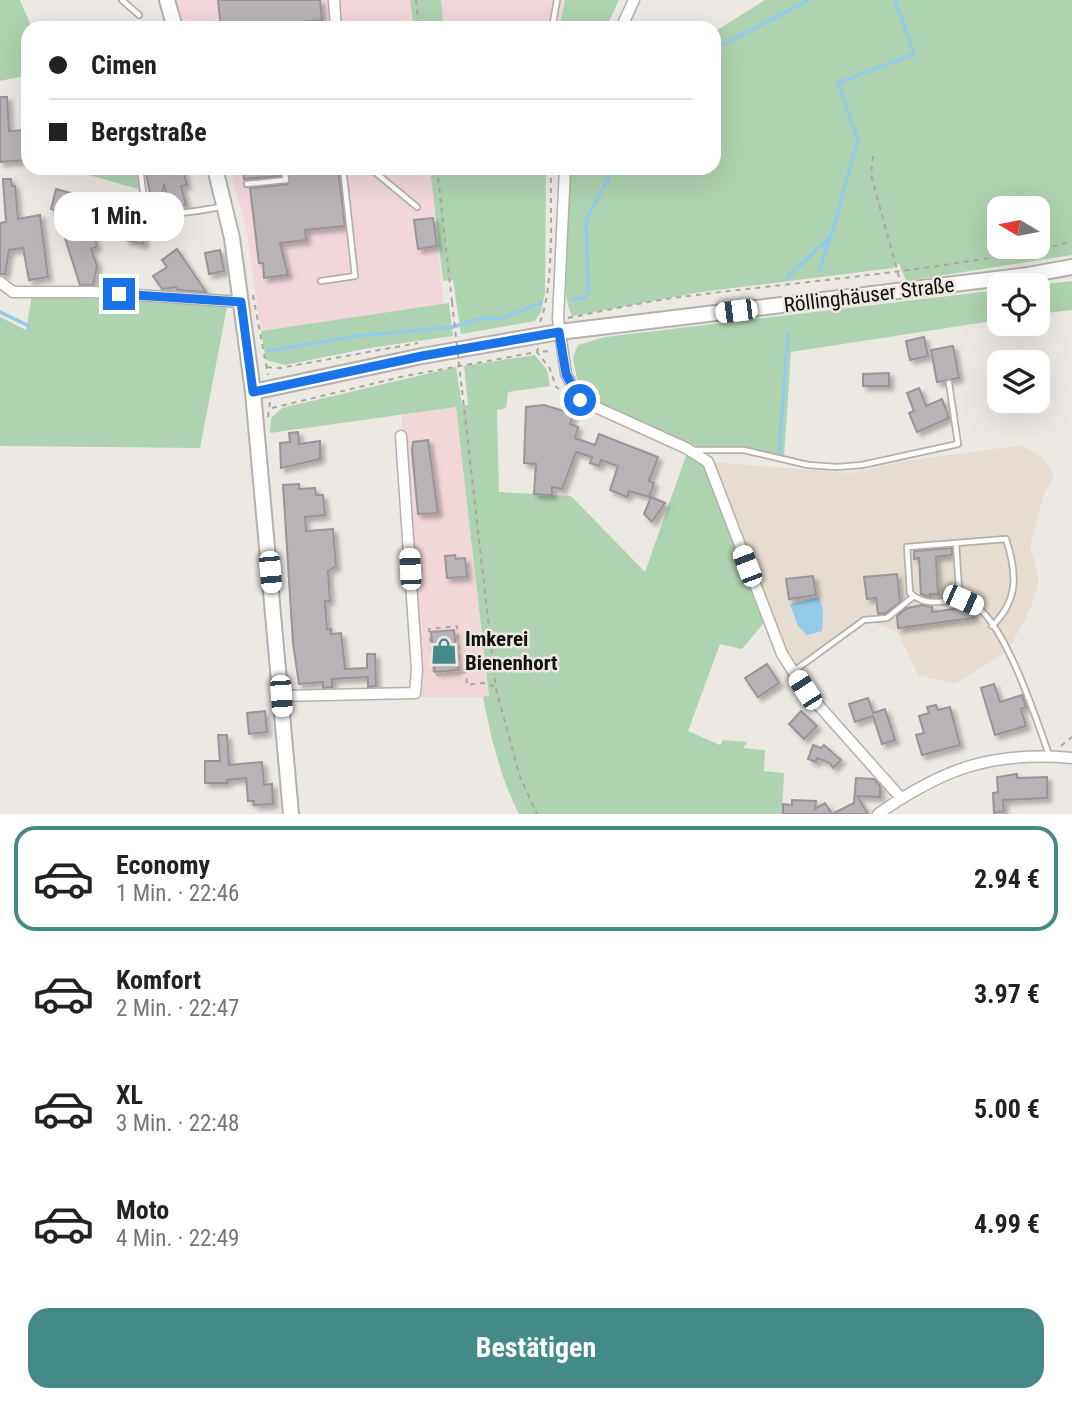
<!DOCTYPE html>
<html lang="de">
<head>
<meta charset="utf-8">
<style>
	:root { --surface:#fff; --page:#f6f6f6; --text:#222; --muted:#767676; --line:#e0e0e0; --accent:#448b88 }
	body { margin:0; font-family:"Roboto Condensed",sans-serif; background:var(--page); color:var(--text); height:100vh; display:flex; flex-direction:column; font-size:26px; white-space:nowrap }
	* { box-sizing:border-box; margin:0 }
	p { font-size:23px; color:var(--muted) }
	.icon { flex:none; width:38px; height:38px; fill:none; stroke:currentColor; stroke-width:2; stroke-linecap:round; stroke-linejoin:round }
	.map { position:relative; height:814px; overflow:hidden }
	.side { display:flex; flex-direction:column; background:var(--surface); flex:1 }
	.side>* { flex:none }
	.top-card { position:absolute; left:21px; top:21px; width:700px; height:154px; border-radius:21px; box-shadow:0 7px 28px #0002; display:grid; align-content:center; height:154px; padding:0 28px; background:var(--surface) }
	.needle { width:46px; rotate:280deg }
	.buttons { position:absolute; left:987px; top:196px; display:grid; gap:14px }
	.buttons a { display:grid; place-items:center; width:63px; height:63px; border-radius:14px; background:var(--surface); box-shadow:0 7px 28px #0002; font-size:35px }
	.end { position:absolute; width:32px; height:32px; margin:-16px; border:9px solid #1a73e8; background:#fff; box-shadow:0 0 0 4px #fff }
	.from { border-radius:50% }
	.bubble { position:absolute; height:49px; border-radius:21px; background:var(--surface); box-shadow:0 7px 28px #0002; font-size:23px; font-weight:700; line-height:49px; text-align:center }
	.car { position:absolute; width:21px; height:42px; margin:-21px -10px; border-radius:9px; box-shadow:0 0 5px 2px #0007; background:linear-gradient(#fff 24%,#345 0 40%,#fff 0 76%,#345 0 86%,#fff 0) }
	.top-card b { display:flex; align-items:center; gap:24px; height:66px; font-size:26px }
	.top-card b+b { border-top:2px solid var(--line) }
	.top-card i { width:18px; height:18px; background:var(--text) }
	ul { padding:12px 0 0; list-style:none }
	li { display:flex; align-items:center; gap:21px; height:105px; margin:0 14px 10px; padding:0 14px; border:4px solid transparent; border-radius:21px }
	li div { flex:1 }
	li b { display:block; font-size:26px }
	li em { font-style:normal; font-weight:700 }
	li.active { border-color:var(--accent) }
	li>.icon { width:63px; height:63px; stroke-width:1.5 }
	.button { display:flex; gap:14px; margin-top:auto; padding:14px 28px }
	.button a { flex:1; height:80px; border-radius:21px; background:var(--accent); color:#fff; font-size:28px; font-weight:700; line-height:80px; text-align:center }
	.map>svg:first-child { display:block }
</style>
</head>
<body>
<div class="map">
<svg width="1072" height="814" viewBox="0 0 1072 814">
	<defs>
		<filter id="shadow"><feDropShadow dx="4" dy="4" stdDeviation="2" flood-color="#0004"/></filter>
	</defs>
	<rect width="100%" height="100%" fill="#ece8e4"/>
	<path fill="#f2d7d8" d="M456 407 489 697H418L420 665 401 415Z"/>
	<path fill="#f1d7dc" d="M172 0H565L560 28H183Z
		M230 168H430L444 304 261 331 247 233Z"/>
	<path fill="#e6dcd2" d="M1021 445 1043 457 1054 476 1044 494 1030 546 1039 579 1031 607 1008 651 955 684 918 675 898 632 864 620 793 671 708 462 850 473 906 461Z"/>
	<path fill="#aed3b0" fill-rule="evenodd" d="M0 0H20L32 28H28V75L0 81Z
		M410 0H441L444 28H414Z
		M565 0H619L606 28H559Z
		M765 0H1072V255L906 281 899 263 893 268 701 292 572 316C557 285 568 204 569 168H714V32ZM999 208H1038V247H999Z
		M83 168H137L138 189 82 173Z
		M430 168H546L545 293 541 312 535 321 461 334 453 280 443 281Z
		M1072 281V310L1038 314 1037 285Z
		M999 290V320L791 352 784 457 745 448 699 447 605 407 587 395 577 379 573 358 578 345 605 337Z
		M32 295 227 307 200 448 0 446V317L26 330Z
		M449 303 453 336 369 348 285 365 266 360 261 331Z
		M535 355 547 370 550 386 508 392 506 408 497 410 499 492 571 496 645 572 688 450 708 462 767 619 742 649 720 644 688 731 720 745 723 740 747 742 743 748 765 750 764 771 784 773 782 814H519C500 777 491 738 483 697L489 696 456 407 270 433 271 418 282 408 456 367 462 405H468L464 366Z"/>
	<path fill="#93cbe8" d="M819 597 823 609 822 631 807 635 798 626 790 604Z"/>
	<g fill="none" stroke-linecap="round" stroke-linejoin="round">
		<path stroke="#93cbe8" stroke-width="3.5" d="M714 49 809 0
			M820 269 830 238
			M787 278 831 236 858 140 838 83 914 54 895 0
			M572 299 584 298 588 293 586 220 614 168
			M0 312 29 326
			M268 351 356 336 453 327 478 319 501 318 541 303
			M779 454 788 334"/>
	</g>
	<path fill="#b7b3b6" stroke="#989497" stroke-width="2" filter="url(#shadow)" d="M218 0H320L322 20 221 28Z
		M0 97H7L9 131 28 130V160L0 162Z
		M145 168H182L187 185 181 186 186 205 171 208 164 184 160 207 152 204Z
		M242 168H279L280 176 244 179Z
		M289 168H338L345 226 305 230 306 240 280 243 288 275 264 278 263 263H259L250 188 288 184Z
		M3 179H11L12 186H15L18 219 40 215 48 277 29 280 23 248 9 250 5 274H0V223L6 222Z
		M56 189 92 199 94 221 51 209Z
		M138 210 158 216 156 226 147 224 143 244 125 240 129 220 136 221Z
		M433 218 437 246 418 249 414 220Z
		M91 226 97 246 91 249 97 266 93 285H80L64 235Z
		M177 249 206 292 178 290 176 287 162 289 153 276 167 267 162 260Z
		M220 250 224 271 209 274 205 253Z
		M924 337 928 356 910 360 906 341Z
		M953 346 959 378 937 382 931 350Z
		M889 373V386H863V374Z
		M919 388 926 406 942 399 949 418 917 432 909 413 914 411 907 393Z
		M544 405 573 414 570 424 578 427 575 438 595 445 599 434 658 457 649 481 654 483 649 497 629 491 627 497 610 490 618 466 601 460 599 466 590 463 592 457 576 452 562 489 552 487V495L534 494 536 464 524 463 526 407Z
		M298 432 299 444 320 441V459L281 468 280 443 290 442 289 433Z
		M428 440 438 513 418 514 412 450 413 442Z
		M299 484V489L315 488 316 495H323L325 515 305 517 306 531 333 529 336 566 328 571 330 601H325L327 630 331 629V634L341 633 345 669 367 668V654H375L376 686 368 687V677L332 679V687L323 688V682L299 684 293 643 283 485Z
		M651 497 665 503 652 522 644 514Z
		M952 548V555L936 557 938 594H930V597L921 594 919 558 914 559V551Z
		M455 555 456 559 465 558 467 577 447 578 445 556Z
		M897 574 900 602 886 613 878 614 876 598 867 599 864 577Z
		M813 576 816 595 789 599 786 579Z
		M922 605 932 607V612L968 607 973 611 974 618 898 628 897 616 907 608Z
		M454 630 458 670 435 672 431 632Z
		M767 664 779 683 758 697 745 678Z
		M994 684 1000 702 1022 695 1026 707 1021 709 1026 726 995 735 981 688Z
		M868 698 873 713 885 709 895 740 882 744 873 716 855 722 849 704Z
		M936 705 938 710 950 707 960 745 922 755 916 735 924 733 919 716 929 713 927 707Z
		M265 711 267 732 249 734 247 713Z
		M801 711 817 726 804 739 789 724Z
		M218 735H227L229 765 262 762 264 785 272 784 273 804 254 805V801H248L246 778 227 780V783H205V761H220Z
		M813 745 821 748 824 745 841 760 833 768 830 763 817 758 816 762 808 759Z
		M1017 774V778L1047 777V798L1003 800 1004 811 994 813 993 793 998 792 997 777Z
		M856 778 874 779 880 786V797L857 796 868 814H783V804L792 805V800L816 801 815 809 825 803 832 814 854 803Z"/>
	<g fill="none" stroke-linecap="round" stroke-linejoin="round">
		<defs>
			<path id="service" d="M122 0 139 15
				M552 28 557 0
				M140 168 145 207C167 218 197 211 220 207
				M370 168 417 207
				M247 184 286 180 284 168
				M321 281 355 276 343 168
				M692 450H744L808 465 837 467 862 465 958 444 949 383
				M956 543 1006 539C1017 573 1019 600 992 626
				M963 600 959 590 956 543 907 547 910 593C932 612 951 594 971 603 1004 618 1037 721 1049 755
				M794 671 864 620 887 618 914 596"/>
			<path id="minor" d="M334 0 336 28
				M621 28 634 0
				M565 168 558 319 566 374 580 400 686 448 708 462 782 654 805 690 901 798
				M0 282 13 292H92L241 302
				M281 696 415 693 417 670 401 436
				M878 814C944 768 992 751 1072 758"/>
			<path id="secondary" d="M167 0 175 28
				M215 168 232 238 253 392 291 814
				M253 392 422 356 559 332 1028 275 1072 267"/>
		</defs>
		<use href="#service" stroke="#b4b0ac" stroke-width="8"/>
		<use href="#minor" stroke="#b4b0ac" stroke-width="13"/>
		<use href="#secondary" stroke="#b4b0ac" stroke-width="18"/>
		<path stroke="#a9a6a3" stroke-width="2" stroke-dasharray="5 5" stroke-linecap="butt" d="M416 0 419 28
			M873 156 871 175 899 277
			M437 168 452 302
			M253 295 268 375
			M568 318C608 310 648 301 688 296 816 280 946 270 1072 242
			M540 322C555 283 550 212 551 168
			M538 348 537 352 552 351
			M267 367 280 368 418 343
			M462 390 496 689 520 777 537 814
			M272 408 405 376 537 352 550 369 556 387 563 391
			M268 417 270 402
			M461 673 434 675 429 629 457 626 461 673 466 672 467 685 483 683 494 686
			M1061 746 1072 737"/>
		<use href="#service" stroke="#fff" stroke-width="4.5"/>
		<use href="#minor" stroke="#fff" stroke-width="10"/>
		<use href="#secondary" stroke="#fff" stroke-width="14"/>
		<path stroke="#a9a6a3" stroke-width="2" stroke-dasharray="5 5" stroke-linecap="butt" d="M452 302 462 390"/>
	</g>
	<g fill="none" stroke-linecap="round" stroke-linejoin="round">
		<path stroke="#1a73e8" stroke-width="9" d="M119 294 241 302 253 392 422 356 559 332 566 374 580 400"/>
	</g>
	<defs>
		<symbol id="shop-bare" viewBox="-9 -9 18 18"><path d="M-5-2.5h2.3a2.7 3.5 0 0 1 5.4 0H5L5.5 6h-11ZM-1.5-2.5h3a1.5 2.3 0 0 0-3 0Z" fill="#448b88" stroke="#ece8e4" stroke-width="2.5" paint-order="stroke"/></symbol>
	</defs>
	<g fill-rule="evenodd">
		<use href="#shop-bare" x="425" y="632" width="38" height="38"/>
	</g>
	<g text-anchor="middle" stroke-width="5" stroke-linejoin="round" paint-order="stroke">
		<g font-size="21" fill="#131110" stroke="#ece8e4">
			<text transform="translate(869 295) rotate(-7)" y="7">Röllinghäuser Straße</text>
		</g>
		<g font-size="21" font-weight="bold" fill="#131110" stroke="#ece8e4" text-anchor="start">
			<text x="465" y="646">Imkerei<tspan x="465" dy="24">Bienenhort</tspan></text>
		</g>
	</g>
</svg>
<div class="buttons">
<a><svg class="needle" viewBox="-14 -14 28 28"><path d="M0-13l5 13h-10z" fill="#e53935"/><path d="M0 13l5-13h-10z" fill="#767676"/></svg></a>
<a><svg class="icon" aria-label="locate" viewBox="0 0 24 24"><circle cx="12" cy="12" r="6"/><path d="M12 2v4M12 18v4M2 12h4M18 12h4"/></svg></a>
<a><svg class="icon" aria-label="layers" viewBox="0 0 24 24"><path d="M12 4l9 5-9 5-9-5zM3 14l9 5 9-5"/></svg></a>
</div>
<i class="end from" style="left:580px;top:400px"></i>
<i class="end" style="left:119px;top:294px"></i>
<div class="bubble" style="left:54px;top:192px;width:130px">1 Min.</div>
<i class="car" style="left:736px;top:311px;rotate:263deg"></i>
<i class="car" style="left:747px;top:566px;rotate:339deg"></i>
<i class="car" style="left:410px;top:569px;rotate:357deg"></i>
<i class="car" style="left:270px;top:572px;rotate:175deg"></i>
<i class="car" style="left:963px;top:600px;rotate:114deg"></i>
<i class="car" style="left:805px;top:690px;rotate:327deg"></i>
<i class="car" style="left:281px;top:696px;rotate:176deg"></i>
<div class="top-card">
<b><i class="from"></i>Cimen</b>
<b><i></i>Bergstraße</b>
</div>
</div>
<section class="side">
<ul>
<li class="active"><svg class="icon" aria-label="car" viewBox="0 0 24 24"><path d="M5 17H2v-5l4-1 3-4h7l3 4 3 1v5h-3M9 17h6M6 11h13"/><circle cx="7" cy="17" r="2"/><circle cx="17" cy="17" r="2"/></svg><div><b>Economy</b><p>1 Min. · 22:46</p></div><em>2.94 €</em></li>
<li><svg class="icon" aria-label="car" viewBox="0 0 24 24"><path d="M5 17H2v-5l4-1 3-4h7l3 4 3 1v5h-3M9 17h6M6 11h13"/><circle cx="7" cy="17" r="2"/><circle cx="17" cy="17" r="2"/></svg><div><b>Komfort</b><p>2 Min. · 22:47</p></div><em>3.97 €</em></li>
<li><svg class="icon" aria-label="car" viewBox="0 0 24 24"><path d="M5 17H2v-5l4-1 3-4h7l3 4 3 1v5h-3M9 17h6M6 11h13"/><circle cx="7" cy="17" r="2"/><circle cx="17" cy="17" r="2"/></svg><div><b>XL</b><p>3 Min. · 22:48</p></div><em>5.00 €</em></li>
<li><svg class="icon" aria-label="car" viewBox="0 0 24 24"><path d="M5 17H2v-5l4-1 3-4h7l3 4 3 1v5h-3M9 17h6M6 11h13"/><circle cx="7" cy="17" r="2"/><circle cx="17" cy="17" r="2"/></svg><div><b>Moto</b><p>4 Min. · 22:49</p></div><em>4.99 €</em></li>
</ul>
<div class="button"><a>Bestätigen</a></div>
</section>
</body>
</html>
